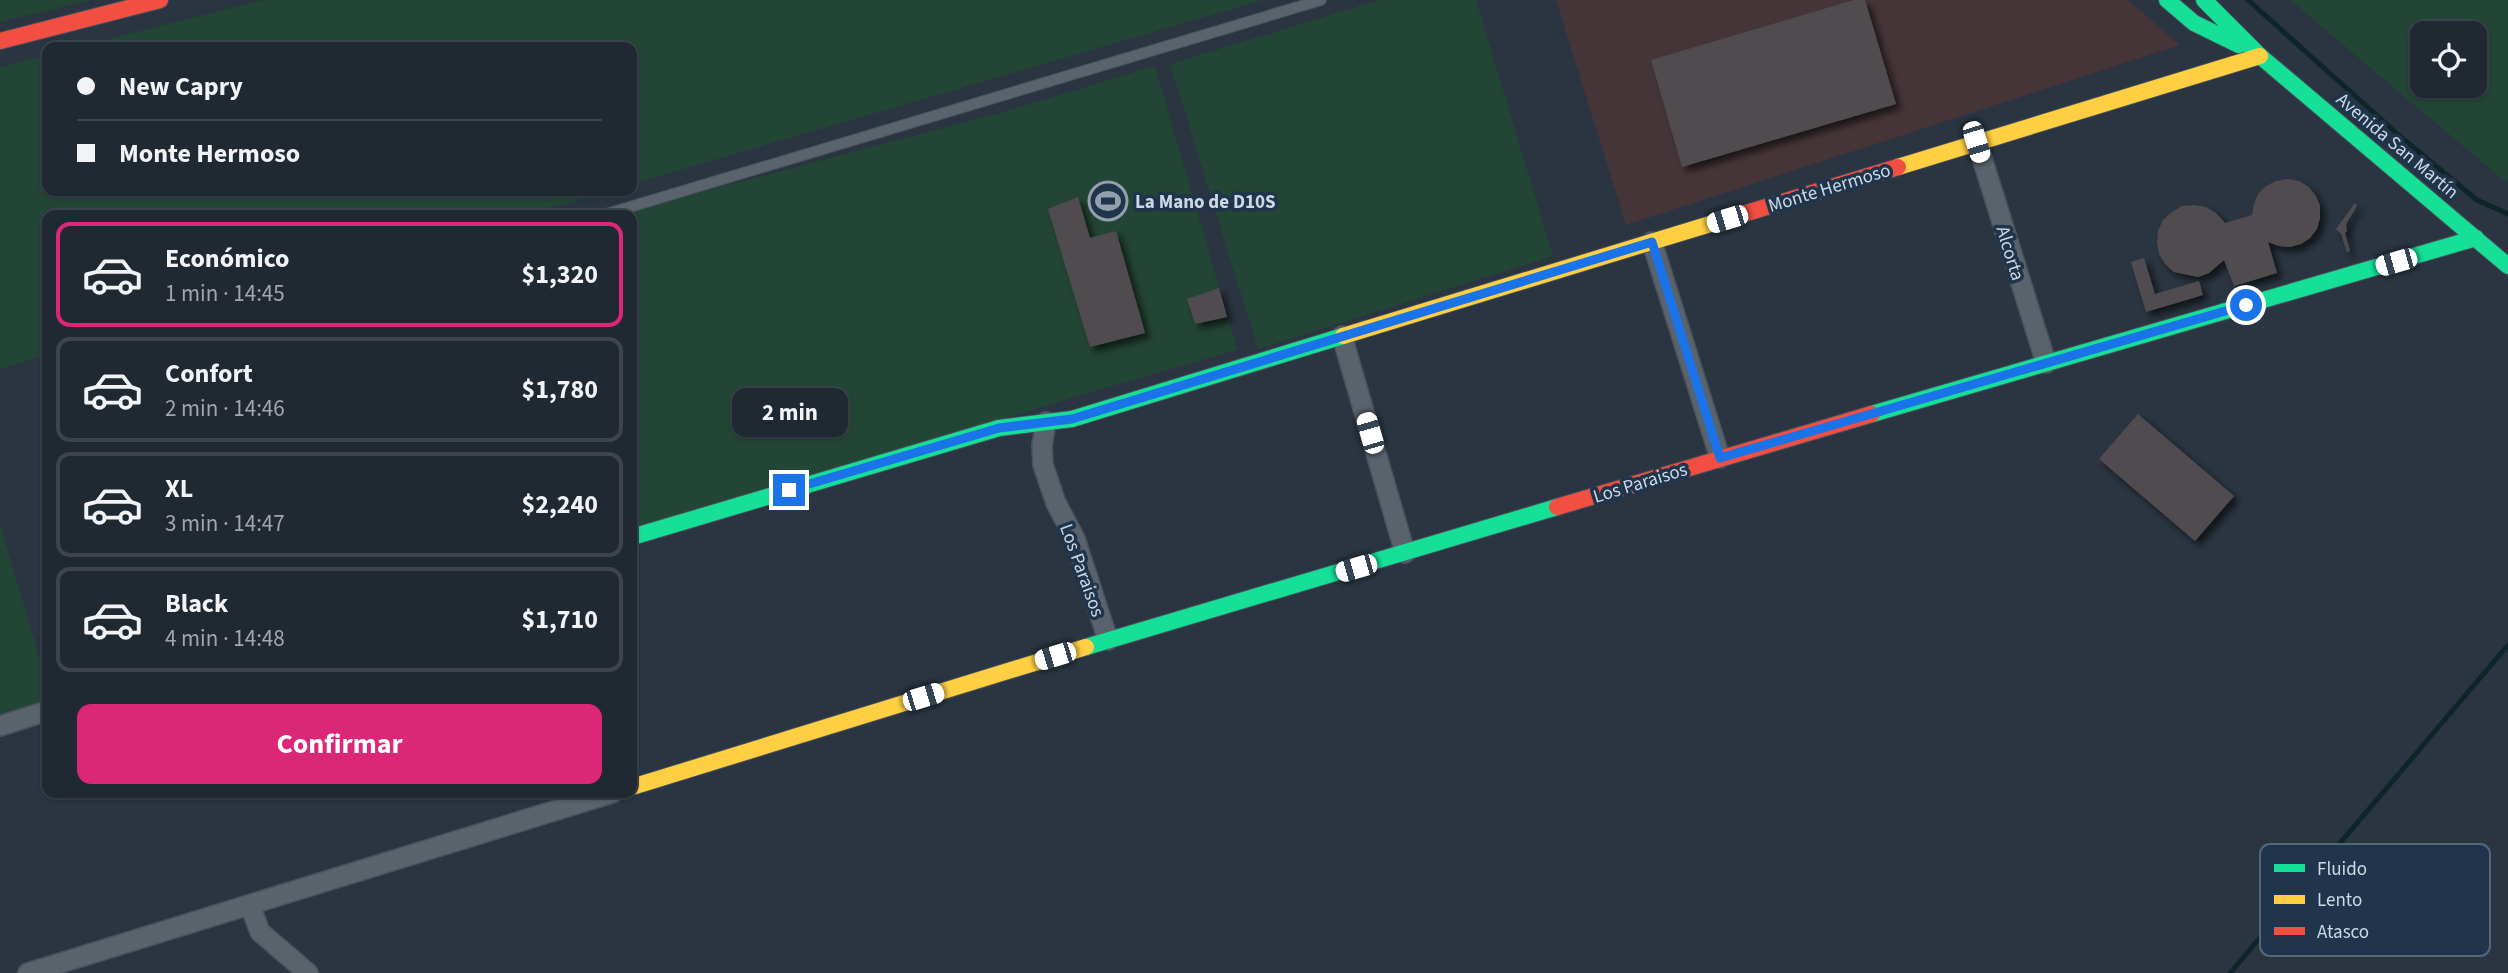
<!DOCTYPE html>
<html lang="es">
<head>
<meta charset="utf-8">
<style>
	:root { --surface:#202831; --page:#2d343d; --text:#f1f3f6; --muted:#a2a6ab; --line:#3d444d; --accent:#db2777 }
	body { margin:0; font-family:"Source Sans 3",sans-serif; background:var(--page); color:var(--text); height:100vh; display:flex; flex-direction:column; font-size:26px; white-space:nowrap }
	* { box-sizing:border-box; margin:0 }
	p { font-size:23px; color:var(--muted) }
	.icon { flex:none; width:38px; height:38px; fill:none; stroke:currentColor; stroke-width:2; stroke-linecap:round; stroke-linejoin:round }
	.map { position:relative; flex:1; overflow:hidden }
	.drawer { position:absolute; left:42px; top:210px; width:595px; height:588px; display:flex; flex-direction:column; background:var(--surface); border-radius:14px; box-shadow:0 2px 5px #0004,0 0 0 2px var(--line) }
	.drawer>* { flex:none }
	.top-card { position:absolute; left:42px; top:42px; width:595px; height:154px; border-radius:14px; box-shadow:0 2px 5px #0004,0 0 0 2px var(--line); display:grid; align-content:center; height:154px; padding:0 35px; background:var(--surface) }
	.fabs { position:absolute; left:2410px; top:21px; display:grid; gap:14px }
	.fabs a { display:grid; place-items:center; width:77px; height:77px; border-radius:14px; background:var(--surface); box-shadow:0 2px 5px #0004,0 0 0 2px var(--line); font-size:35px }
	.end { position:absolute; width:32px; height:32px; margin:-16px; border:9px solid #1a73e8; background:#fff; box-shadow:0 0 0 4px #fff }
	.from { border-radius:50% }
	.bubble { position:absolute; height:49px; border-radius:14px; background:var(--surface); box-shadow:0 2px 5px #0004,0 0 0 2px var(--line); font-size:23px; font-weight:700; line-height:49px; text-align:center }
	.car { position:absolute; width:21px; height:42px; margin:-21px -10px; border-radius:9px; box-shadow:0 0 5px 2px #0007; background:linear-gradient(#fff 24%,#345 0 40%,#fff 0 76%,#345 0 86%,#fff 0) }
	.top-card b { display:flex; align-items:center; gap:24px; height:66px; font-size:26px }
	.top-card b+b { border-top:2px solid var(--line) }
	.top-card i { width:18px; height:18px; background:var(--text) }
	ul { padding:12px 0 0; list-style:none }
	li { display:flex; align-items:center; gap:21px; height:105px; margin:0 14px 10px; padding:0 21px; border:4px solid var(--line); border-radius:14px }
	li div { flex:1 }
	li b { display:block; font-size:26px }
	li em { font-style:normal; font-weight:700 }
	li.current { border-color:var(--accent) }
	li>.icon { width:63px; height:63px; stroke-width:1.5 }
	.action { display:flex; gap:14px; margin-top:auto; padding:14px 35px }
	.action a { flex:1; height:80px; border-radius:14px; background:var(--accent); color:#fff; font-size:28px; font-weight:700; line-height:80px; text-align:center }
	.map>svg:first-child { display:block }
</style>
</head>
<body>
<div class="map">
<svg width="2508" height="973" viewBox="0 0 2508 973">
	<defs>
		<filter id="shadow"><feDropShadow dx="5" dy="5" stdDeviation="3.5" flood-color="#0009"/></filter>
	</defs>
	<rect width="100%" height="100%" fill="#2a3541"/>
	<path fill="#453538" d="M1556 0H2128L2180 45 1626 225Z"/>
	<path fill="#234535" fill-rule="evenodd" d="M0 0H91L0 22Z
		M263 0H1263L632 184V47H77Z
		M1379 0H1476L1553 256 1258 349 1170 64Z
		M2290 0H2508V184ZM2422 33H2474V86H2422Z
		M47 55V191H610L526 215H47V355L0 369V67Z
		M1155 66 1237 350 1077 396 632 536V215H615L996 114Z
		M0 524 47 683V705L0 719Z"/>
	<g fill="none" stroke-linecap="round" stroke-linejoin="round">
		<path stroke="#0f2629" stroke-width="5" d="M2248 0 2402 138 2477 200 2508 214
			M2230 973 2508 645"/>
	</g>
	<path fill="#4f4c4f" filter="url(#shadow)" d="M1854 0H1865L1896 104 1682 167 1651 60Z
		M2288 179 2299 181 2309 187 2316 196 2320 206V218L2317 229 2310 238 2301 244 2290 247 2279 246 2268 242 2277 273 2234 286 2224 260 2209 273 2198 277 2174 272 2165 264 2159 254 2157 243 2158 231 2163 220 2172 212 2182 206 2194 205 2206 207 2216 213 2225 223 2252 215 2254 204 2258 194 2266 186 2276 181Z
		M1078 197 1090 238 1116 231 1145 333 1090 347 1048 209Z
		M2355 203 2357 206 2346 224 2347 231 2345 233 2350 251 2347 252 2341 234 2336 229Z
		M2144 258 2155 294 2199 281 2203 295 2146 312 2131 262Z
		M1219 288 1227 317 1195 324 1187 299Z
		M2138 414 2234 496 2195 541 2099 459Z"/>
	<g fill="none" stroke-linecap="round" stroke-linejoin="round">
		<defs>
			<path id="lane" d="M603 215 1321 0"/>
			<path id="street" d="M1977 142 2046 363
				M1652 242 1720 458
				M1342 336 1405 553
				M1046 422 1042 445 1043 465 1056 503 1075 539 1108 640
				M0 726 47 711
				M250 905 260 932 308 973
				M28 973 612 793"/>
			<path id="fast" d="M2167 0 2194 23 2239 45
				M2204 0 2260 56 2508 266
				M1872 414 2476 238
				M632 537 999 428 1072 419 1343 336
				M1086 647 1557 507"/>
			<path id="slow" d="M1898 167 2260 56
				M1343 336 1730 218
				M632 787 1086 647"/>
			<path id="jam" d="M0 41 160 0
				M1730 218 1898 167
				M1557 507 1872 414"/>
		</defs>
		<use href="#lane" stroke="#48515c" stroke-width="12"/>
		<use href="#street" stroke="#48515c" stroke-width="22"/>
		<use href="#fast" stroke="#48515c" stroke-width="18"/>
		<use href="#slow" stroke="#48515c" stroke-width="18"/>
		<use href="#jam" stroke="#48515c" stroke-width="18"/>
		<use href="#lane" stroke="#5a636c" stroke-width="10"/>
		<use href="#street" stroke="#5a636c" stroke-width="19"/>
		<use href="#fast" stroke="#16e098" stroke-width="16"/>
		<use href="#slow" stroke="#ffcf43" stroke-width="16"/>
		<use href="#jam" stroke="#f24e42" stroke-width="16"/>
	</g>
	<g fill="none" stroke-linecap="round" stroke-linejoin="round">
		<path stroke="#1a73e8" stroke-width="9" d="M789 490 999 428 1072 419 1652 242 1720 458 2246 305"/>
	</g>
	<defs>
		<symbol id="stadium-ring" viewBox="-11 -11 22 22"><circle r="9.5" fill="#20354b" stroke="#939fac" stroke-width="1.5"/><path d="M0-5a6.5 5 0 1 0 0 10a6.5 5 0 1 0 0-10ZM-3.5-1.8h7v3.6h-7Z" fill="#939fac"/></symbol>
	</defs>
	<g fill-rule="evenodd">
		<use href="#stadium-ring" x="1086" y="179" width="44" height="44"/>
	</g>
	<g text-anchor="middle" stroke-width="7" stroke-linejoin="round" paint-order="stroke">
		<g font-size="19" fill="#cbd8e6" stroke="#20354b">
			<text transform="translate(2398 145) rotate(40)" y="7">Avenida San Martín</text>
			<text transform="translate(1829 187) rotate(-17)" y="7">Monte Hermoso</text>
			<text transform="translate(2011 253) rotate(73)" y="7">Alcorta</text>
			<text transform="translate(1640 482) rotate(-17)" y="7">Los Paraisos</text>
			<text transform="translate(1083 570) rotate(70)" y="7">Los Paraisos</text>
		</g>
		<g font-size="19" font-weight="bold" fill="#cbd8e6" stroke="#20354b" text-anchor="start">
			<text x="1135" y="208">La Mano de D10S</text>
		</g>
	</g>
	<rect x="2260" y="844" width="230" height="112" rx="10" fill="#20354b" stroke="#53667a" stroke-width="2"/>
	<rect x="2274" y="864" width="31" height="8" fill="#16e098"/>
	<rect x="2274" y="895" width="31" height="9" fill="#ffcf43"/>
	<rect x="2274" y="927" width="31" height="8" fill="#f24e42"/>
	<g font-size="19" fill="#cbd8e6">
		<text x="2317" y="875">Fluido</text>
		<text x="2317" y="906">Lento</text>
		<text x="2317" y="938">Atasco</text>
	</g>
</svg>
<div class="fabs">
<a><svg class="icon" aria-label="locate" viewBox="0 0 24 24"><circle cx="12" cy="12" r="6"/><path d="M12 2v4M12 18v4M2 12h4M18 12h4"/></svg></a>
</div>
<i class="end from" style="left:2246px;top:305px"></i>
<i class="end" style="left:789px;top:490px"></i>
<div class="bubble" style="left:732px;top:388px;width:116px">2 min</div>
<i class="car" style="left:1976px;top:142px;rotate:163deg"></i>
<i class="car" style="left:1727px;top:219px;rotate:253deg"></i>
<i class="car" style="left:2396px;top:262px;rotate:254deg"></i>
<i class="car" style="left:1370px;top:433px;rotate:344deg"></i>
<i class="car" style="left:1356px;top:568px;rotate:254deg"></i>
<i class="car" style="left:1055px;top:656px;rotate:253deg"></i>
<i class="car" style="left:923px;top:697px;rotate:73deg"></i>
<div class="top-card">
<b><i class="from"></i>New Capry</b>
<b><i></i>Monte Hermoso</b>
</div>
<section class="drawer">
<ul>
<li class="current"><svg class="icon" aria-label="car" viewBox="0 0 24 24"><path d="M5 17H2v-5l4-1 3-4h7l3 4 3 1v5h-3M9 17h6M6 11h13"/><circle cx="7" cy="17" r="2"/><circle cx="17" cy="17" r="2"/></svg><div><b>Económico</b><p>1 min · 14:45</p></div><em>$1,320</em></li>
<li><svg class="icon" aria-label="car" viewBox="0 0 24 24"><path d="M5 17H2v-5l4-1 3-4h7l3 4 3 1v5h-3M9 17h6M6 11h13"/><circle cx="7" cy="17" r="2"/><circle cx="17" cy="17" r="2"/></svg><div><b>Confort</b><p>2 min · 14:46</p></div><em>$1,780</em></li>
<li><svg class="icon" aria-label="car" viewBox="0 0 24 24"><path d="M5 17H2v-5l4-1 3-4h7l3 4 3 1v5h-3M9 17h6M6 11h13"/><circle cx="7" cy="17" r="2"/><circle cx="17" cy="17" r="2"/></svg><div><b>XL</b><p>3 min · 14:47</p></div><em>$2,240</em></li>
<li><svg class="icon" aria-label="car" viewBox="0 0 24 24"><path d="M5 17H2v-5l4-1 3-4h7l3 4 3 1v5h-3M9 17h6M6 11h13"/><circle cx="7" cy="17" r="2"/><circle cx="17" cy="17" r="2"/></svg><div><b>Black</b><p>4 min · 14:48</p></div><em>$1,710</em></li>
</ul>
<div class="action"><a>Confirmar</a></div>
</section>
</div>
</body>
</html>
